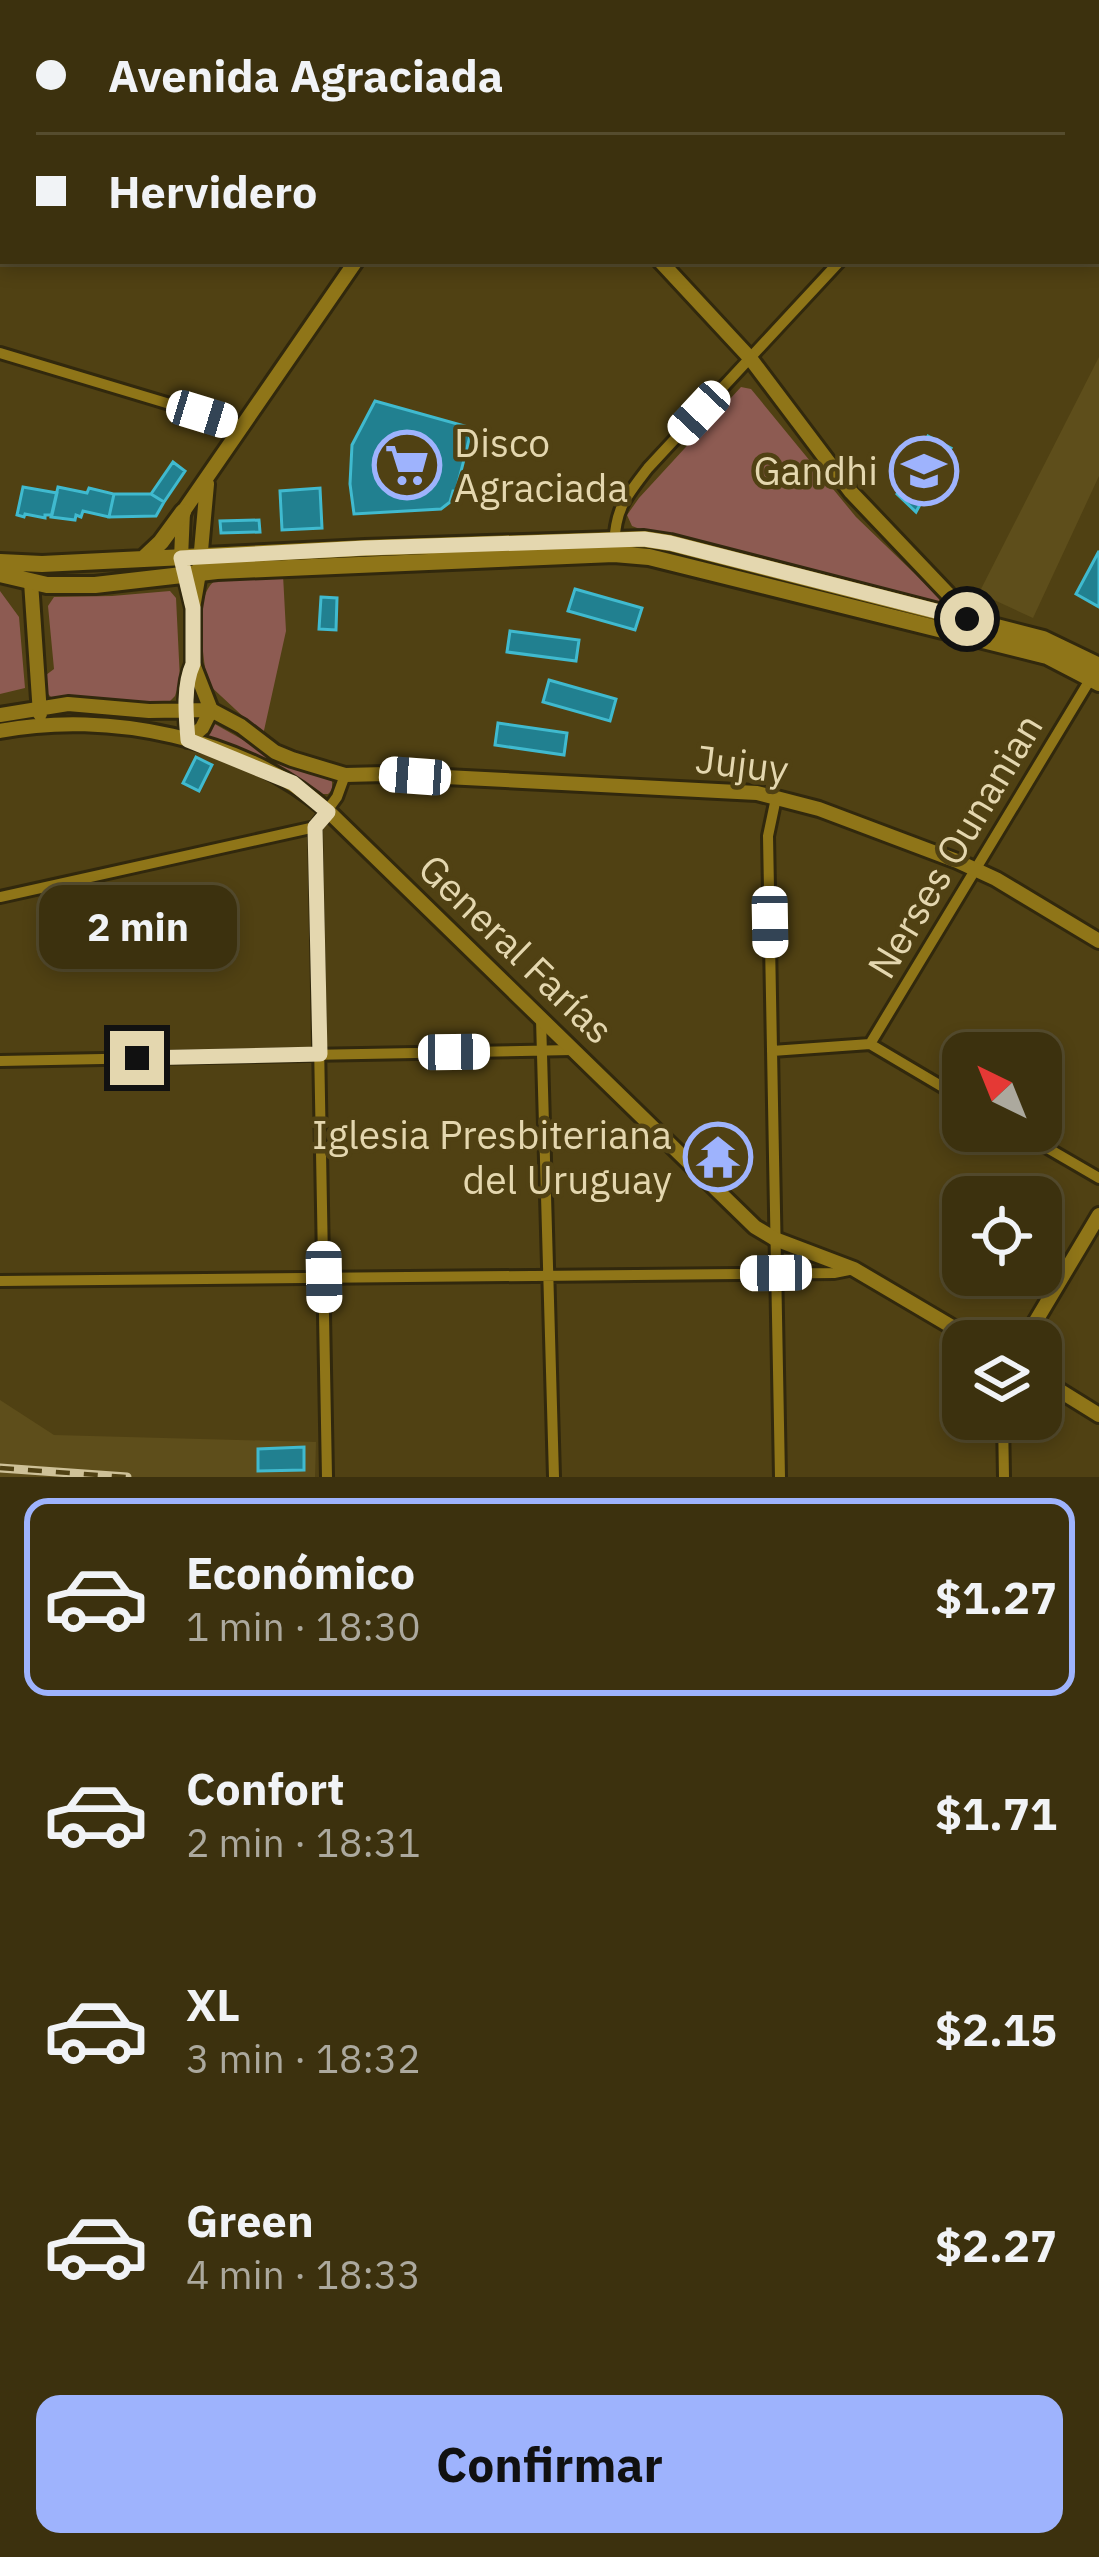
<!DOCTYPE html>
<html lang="es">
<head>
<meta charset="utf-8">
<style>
	:root { --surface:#3c310e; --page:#433917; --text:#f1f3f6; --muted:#aca99e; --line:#554c2e; --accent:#9eb3fd }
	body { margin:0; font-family:"IBM Plex Sans",sans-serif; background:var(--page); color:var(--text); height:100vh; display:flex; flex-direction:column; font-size:45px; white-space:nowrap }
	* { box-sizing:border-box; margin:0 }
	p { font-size:39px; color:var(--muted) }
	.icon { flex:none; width:66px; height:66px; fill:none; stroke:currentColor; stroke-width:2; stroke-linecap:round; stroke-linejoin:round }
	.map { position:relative; height:1477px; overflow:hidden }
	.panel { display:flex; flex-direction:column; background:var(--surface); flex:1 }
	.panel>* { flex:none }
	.hud { position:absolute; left:0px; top:0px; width:1101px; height:264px; box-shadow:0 6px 18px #0003,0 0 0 3px var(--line); display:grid; align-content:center; height:264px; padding:0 36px; background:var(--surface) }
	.needle { width:78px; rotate:317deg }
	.fabs { position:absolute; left:942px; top:1032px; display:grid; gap:24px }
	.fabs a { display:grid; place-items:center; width:120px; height:120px; border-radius:24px; background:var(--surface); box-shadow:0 6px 18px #0003,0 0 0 3px var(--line); font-size:60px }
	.end { position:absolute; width:54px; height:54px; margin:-27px; border:15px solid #e4d7af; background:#111; box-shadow:0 0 0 6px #111 }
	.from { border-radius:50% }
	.bubble { position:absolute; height:84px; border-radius:24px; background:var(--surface); box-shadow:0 6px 18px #0003,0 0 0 3px var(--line); font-size:39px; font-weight:800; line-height:84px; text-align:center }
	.car { position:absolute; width:36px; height:72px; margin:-36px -18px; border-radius:15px; box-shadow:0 0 9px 3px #0007; background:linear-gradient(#fff 24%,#345 0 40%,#fff 0 76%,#345 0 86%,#fff 0) }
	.hud b { display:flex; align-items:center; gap:42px; height:114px; font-size:45px }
	.hud b+b { border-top:3px solid var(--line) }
	.hud i { width:30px; height:30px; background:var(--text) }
	ul { padding:21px 0 0; list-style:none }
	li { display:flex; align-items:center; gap:36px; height:198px; margin:0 24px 18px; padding:0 12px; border:6px solid transparent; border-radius:24px }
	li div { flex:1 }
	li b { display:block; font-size:45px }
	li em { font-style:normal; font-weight:800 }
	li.active { border-color:var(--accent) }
	li>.icon { width:108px; height:108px; stroke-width:1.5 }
	.cta { display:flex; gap:24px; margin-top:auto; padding:24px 36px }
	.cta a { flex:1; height:138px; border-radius:24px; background:var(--accent); color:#111; font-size:48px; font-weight:800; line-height:138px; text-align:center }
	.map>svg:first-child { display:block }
</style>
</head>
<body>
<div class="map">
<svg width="1099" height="1477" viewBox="0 0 1099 1477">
	<rect width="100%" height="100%" fill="#504113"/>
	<path fill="#5e4e1b" d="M1099 357V476L1033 618 979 593Z
		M0 1400 54 1435 316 1442 315 1477H0Z"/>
	<path fill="#8d5b52" d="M741 387 751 389 856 517 940 598 938 603 645 531 632 526 627 515 639 498Z
		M283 575 286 631 263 735 207 683C204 657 192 595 216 580Z
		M0 591 19 617 25 688 0 694Z
		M170 591 176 598 180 680 175 696 170 701 158 705 101 698H52L48 694 46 675 54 669 48 606 54 597 112 596Z
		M213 723C253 745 287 768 332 780V790L328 794H323L286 770 207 739Z"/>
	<path fill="#218090" stroke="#40bacf" stroke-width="3" d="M375 401 472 428 456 491H453L450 502 441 509 354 514 350 484 352 445Z
		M928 436 951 448 916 512 897 494Z
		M173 462 185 471 164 502 151 494Z
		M23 487 57 493 52 515H45V518L25 514 24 517 17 515Z
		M58 487 87 493 89 488 114 494 109 517 83 511 81 517 76 515 75 520 51 517Z
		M320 488 322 528 282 530 280 491Z
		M114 494H151L164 502 156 516 109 517Z
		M259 520 260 532 221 533 220 521Z
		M1099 551V607L1076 594Z
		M575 589 642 608 635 630 568 611Z
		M321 597 337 598 336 630 319 629Z
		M510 631 579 640 576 661 507 652Z
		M549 680 616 699 610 721 543 702Z
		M498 723 567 733 564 755 495 745Z
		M196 757 212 765 199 791 183 783Z
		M304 1447V1470L258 1471V1449Z"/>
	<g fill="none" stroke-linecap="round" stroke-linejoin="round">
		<defs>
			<path id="service" d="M178 0 179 3
				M1098 215H1099"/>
			<path id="minor" d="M534 3 536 0
				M828 3 831 0
				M1077 3 1080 0
				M0 35 3 36
				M0 240 3 237
				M0 353 243 426
				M614 544C616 507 626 497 648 468L840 261
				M776 798 768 836 780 1477
				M315 827 327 1477
				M315 827 337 797 345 775
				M0 897 315 827
				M541 1019 554 1477
				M870 1044 1091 678
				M772 1051 870 1044 963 1099
				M0 1061 572 1050
				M1018 1131 1099 1178
				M0 1281 834 1273 854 1269
				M1003 1419 1004 1477"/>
			<path id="tertiary" d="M417 0 420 3
				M660 261 750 358 851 492 948 594 976 620
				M31 582 40 714
				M193 608 181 558 183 512 356 261
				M193 664 211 710
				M0 715 68 704 149 711 211 710 241 726 275 752 292 759 345 775 386 774 757 793 819 809 957 861 996 879 1099 941
				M0 731C108 710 244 738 328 811L755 1227 775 1239 854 1269 976 1341
				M188 740C186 716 183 686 193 664V608L199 573 207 484
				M188 740 202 728 211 710
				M1024 1341 1099 1215
				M1041 1379 1099 1415"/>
			<path id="secondary" d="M143 559 161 542 183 512
				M0 562 42 564 365 548 644 539 670 543 1043 639 1099 666
				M0 574 47 585H95L217 571 614 554 649 557 1047 656 1099 683"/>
		</defs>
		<use href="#service" stroke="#31280d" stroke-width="12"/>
		<use href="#minor" stroke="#31280d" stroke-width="16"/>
		<use href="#tertiary" stroke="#31280d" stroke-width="20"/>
		<use href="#secondary" stroke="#31280d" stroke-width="22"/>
		<use href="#service" stroke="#8f7518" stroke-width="6"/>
		<use href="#minor" stroke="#8f7518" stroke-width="10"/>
		<use href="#tertiary" stroke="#8f7518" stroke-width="14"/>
		<use href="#secondary" stroke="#8f7518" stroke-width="16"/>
		<defs>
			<path id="rail" d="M0 1468 127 1477"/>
		</defs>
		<use href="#rail" stroke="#cec198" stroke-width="9"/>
		<use href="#rail" stroke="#504113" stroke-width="4.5" stroke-dasharray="14" stroke-linecap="butt"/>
	</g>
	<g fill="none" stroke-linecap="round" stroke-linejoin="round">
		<path stroke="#e4d7af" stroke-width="15" d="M137 1058 320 1054 315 827 328 812 293 783 188 740C186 716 183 686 193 664V608L181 558 365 548 644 539 670 543 967 619"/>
	</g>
	<defs>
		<symbol id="supermarket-ring" viewBox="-11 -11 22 22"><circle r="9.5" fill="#504113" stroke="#9eb3fd" stroke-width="1.5"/><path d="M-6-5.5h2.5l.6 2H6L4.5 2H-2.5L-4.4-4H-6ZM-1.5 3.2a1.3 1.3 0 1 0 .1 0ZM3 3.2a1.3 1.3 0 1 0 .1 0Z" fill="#9eb3fd"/></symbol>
		<symbol id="school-ring" viewBox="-11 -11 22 22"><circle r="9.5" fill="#504113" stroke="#9eb3fd" stroke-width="1.5"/><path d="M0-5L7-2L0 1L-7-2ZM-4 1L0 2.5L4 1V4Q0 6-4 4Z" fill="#9eb3fd"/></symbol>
		<symbol id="temple-ring" viewBox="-11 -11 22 22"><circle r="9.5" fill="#504113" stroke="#9eb3fd" stroke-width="1.5"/><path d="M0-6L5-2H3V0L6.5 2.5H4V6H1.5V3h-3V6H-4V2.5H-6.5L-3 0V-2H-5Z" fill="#9eb3fd"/></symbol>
	</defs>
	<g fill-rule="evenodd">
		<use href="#supermarket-ring" x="369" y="427" width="76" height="76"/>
		<use href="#school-ring" x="886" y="433" width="76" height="76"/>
		<use href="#temple-ring" x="680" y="1119" width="76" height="76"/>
	</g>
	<g text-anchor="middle" stroke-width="9" stroke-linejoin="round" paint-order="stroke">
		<g font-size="39" fill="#e4d7af" stroke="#504113" text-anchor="end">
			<text x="454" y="457" text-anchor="start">Disco<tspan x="454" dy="45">Agraciada</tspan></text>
			<text x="878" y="485">Gandhi</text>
			<text x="672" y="1149">Iglesia Presbiteriana<tspan x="672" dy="45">del Uruguay</tspan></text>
		</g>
		<g font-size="39" fill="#e4d7af" stroke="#504113">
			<text transform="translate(742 764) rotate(7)" y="14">Jujuy</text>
			<text transform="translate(955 846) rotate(-59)" y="14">Nerses Ounanian</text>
			<text transform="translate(516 949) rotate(44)" y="14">General Farías</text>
		</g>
	</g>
</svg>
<div class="fabs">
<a><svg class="needle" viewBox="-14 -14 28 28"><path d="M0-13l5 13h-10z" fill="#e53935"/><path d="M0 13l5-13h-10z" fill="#aca99e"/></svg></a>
<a><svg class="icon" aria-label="locate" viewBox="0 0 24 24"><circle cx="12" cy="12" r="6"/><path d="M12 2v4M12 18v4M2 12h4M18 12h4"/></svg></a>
<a><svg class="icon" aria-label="layers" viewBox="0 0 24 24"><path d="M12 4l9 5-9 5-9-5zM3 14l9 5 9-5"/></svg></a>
</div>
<i class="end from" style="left:967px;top:619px"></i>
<i class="end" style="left:137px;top:1058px"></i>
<div class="bubble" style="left:39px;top:885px;width:198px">2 min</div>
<i class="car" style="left:699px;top:413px;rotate:223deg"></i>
<i class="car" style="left:202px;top:414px;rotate:107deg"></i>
<i class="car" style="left:415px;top:776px;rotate:274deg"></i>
<i class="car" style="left:770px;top:922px;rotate:179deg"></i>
<i class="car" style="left:454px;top:1052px;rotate:89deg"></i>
<i class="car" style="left:776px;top:1273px;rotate:269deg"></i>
<i class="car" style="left:324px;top:1277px;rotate:179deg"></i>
<div class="hud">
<b><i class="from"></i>Avenida Agraciada</b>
<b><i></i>Hervidero</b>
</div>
</div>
<section class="panel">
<ul>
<li class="active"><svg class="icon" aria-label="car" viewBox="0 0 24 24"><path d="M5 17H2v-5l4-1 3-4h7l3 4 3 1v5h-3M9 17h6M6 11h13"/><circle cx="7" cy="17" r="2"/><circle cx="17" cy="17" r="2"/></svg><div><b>Económico</b><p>1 min · 18:30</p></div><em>$1.27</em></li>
<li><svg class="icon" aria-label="car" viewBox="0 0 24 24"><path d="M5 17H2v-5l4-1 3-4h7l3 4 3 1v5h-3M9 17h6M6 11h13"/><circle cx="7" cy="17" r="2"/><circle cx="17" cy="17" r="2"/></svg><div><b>Confort</b><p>2 min · 18:31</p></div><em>$1.71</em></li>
<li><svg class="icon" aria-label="car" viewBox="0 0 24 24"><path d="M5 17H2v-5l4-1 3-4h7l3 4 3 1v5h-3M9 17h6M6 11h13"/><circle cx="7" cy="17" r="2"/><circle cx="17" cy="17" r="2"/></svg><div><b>XL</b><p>3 min · 18:32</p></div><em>$2.15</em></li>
<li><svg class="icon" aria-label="car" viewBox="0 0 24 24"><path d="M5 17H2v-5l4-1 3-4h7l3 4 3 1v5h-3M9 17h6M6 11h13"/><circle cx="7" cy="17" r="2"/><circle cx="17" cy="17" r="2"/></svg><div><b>Green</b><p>4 min · 18:33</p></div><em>$2.27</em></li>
</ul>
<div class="cta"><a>Confirmar</a></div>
</section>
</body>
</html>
